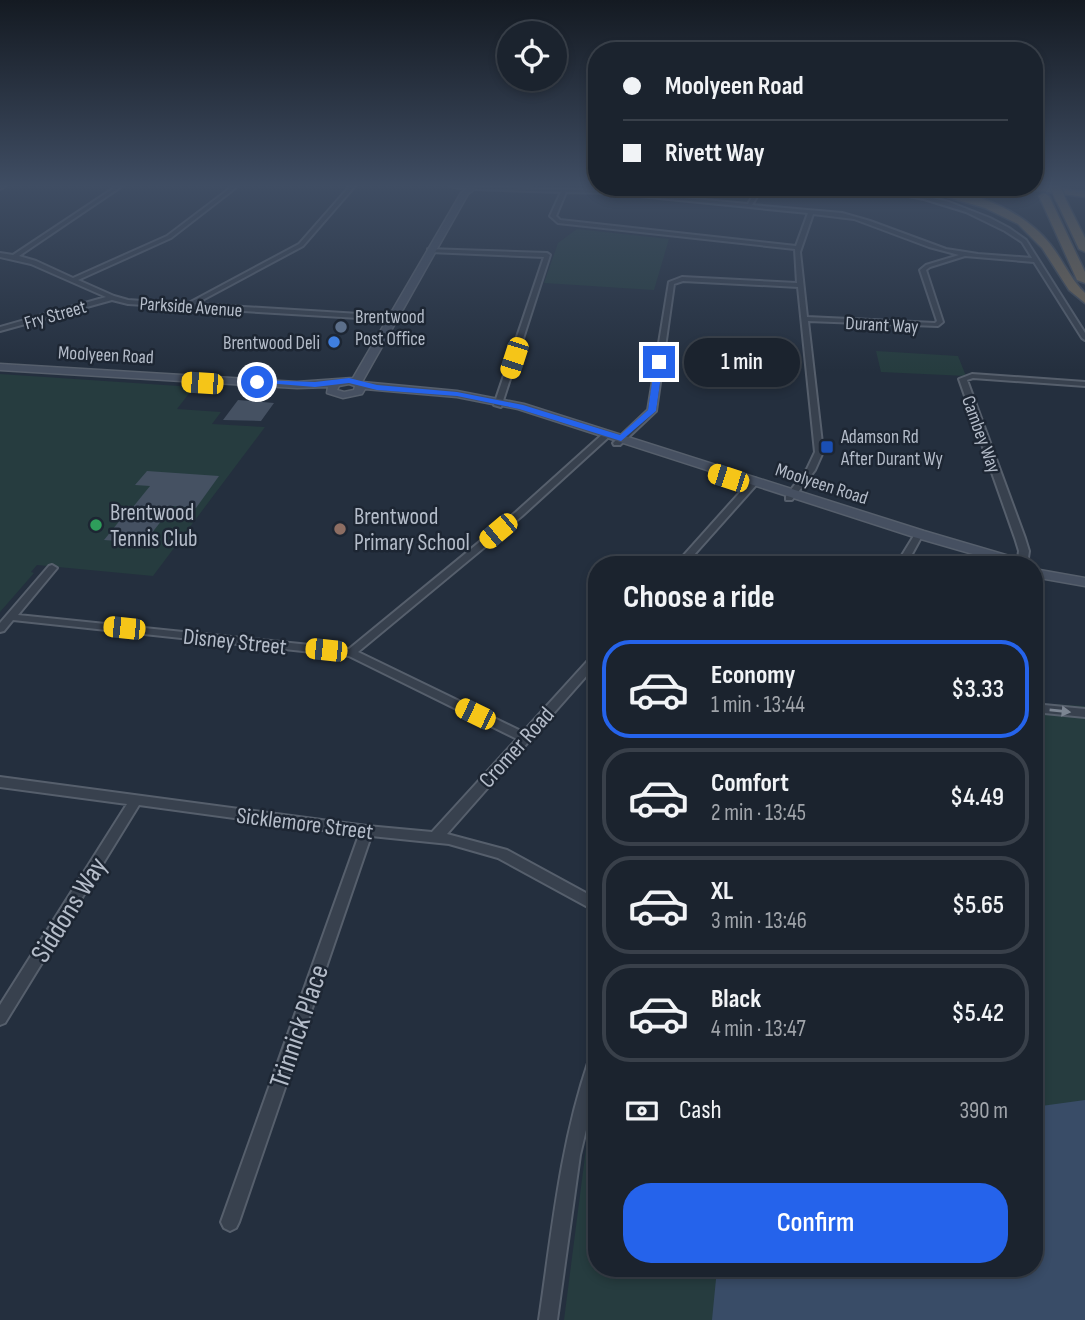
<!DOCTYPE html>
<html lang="en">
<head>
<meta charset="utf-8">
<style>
	:root { --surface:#1b232e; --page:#242b36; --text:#f1f3f6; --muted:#a0a4aa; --line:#39404a; --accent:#2563eb }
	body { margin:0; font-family:"Sofia Sans Condensed",sans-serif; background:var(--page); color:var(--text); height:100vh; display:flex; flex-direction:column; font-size:26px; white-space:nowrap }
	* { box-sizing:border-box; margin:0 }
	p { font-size:23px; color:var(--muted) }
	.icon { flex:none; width:38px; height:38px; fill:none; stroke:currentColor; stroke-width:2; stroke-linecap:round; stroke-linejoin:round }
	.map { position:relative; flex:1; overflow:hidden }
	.details { position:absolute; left:588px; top:556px; width:455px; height:721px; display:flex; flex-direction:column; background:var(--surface); border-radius:28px; box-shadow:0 4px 10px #0003,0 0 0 2px var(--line) }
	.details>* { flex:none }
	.banner { position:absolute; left:588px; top:42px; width:455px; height:154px; border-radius:28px; box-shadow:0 4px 10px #0003,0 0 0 2px var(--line); display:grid; align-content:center; height:154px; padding:0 35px; background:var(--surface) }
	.fabs { position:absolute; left:497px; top:21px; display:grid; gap:14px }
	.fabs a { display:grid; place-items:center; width:70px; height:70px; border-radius:50%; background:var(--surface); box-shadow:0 4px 10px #0003,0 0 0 2px var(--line); font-size:35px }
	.end { position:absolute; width:32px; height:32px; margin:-16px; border:9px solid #2563eb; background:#fff; box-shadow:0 0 0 4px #fff }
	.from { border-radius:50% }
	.bubble { position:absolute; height:49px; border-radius:24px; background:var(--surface); box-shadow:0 4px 10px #0003,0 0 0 2px var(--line); font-size:23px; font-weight:600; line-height:49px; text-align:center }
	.car { position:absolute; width:21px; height:42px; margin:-21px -10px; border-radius:9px; box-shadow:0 0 5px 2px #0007; background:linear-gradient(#f5c518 24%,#345 0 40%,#f5c518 0 76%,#345 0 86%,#f5c518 0) }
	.banner b { display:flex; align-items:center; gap:24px; height:66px; font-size:26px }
	.banner b+b { border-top:2px solid var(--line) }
	.banner i { width:18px; height:18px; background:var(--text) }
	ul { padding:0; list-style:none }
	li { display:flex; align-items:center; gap:21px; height:98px; margin:0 14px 10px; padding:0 21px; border:4px solid var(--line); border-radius:28px }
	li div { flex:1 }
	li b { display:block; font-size:26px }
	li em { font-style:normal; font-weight:600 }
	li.current { border-color:var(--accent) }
	li>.icon { width:63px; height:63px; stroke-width:1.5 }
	h2 { padding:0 35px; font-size:32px; line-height:84px }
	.pay { display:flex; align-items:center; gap:18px; height:77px; padding:0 35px; font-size:26px }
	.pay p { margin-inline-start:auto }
	.button { display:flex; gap:14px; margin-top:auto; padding:14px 35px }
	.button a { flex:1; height:80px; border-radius:28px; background:var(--accent); color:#fff; font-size:28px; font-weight:600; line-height:80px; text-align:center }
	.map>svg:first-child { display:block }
</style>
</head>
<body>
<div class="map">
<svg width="1085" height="1320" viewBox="0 0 1085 1320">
	<rect width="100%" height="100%" fill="#242f3e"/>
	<path fill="#263c3f" d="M577 229 669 239 654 290 544 283 558 243Z
		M876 351 958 356 966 376 881 372Z
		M0 374 194 387 177 409 221 412 212 424 265 427 153 576 37 565 31 572 34 573 0 612Z
		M1034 703 1085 706V1320H564L589 1125 597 1093V1269H1034Z"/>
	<path fill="#394c67" d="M1085 1100V1320H712L717 1269H766L788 1278 804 1269H1034V1107Z"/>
	<path fill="#455162" d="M238 400 274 403 261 421 223 420Z
		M147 471 219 476 196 508 173 506 144 543 104 540 121 519H113L124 506 133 507 150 486 135 485Z"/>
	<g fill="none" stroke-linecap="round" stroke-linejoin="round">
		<defs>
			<path id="street" d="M0 186H5L0 189Z
				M117 186H122L19 256 36 261 73 278 167 236 233 186H238L171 238 78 280 114 296 128 300 187 304 299 244 350 186H355L303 246 195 304 392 316 395 318 392 320 128 304 112 300 0 331V327L106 297 31 264 0 257V253L13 255Z
				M450 186H463V187L461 188Z
				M476 187 609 191 748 204 758 187H763L752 205 842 213 870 221 946 249 978 254 1032 258 1022 242 1005 231 966 212 924 199 860 187H876L903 191 949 202 990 218 1009 228 1026 240 1085 333V340L1082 338 1034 262 965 256 930 267 926 270 943 322 938 326 808 321 823 452 815 470 792 500H786V496L807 469 815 452 798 287 683 281 674 284 656 411 620 445H614L613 443 648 410 669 282 682 277 797 283 795 249 558 223 550 216 561 192 474 189ZM566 192 609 193 808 213 796 246 560 220 556 216ZM813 214 854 219 929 247 959 255 926 265 920 270 937 321 935 323 807 317 800 252Z
				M428 249 547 253 550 255 501 407 494 405 544 257 430 252 428 251Z
				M972 374 1085 382V386L973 378 967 380 1025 538 1029 551 1027 565H1017L1019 551 1015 538 959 379Z
				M605 432H608L612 434 522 516 358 652 523 732 593 655 597 654V664L447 834 507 850 597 899V912L498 858 449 844 371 836 239 1222 236 1228 230 1231 224 1228 221 1222 359 835 139 805 5 1023 0 1025V1005L127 804 0 787V777L367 826 432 832 517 739 349 656 13 620 4 631 0 632V623L49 566 52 565 57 568 18 615 349 649 516 512Z
				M755 478 759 481 758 483 685 565H675L752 479Z
				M919 531 923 534 906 565H896L915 534Z
				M1034 704 1085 709V717L1034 712Z
				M597 1053V1084L580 1155 557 1320H539C552 1232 560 1145 589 1060L592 1055Z"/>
			<path id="secondary" d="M469 186 476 188 468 194 362 382 457 391 524 404 924 531 1030 562 1032 565H1011L914 537 518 409 457 397 365 389 362 394 343 398 327 393 328 387 297 388 0 370V364L297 382 353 378 461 193ZM349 384 355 386 354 390 344 392 337 390 339 386Z
				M1034 569 1085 578V586L1034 577Z"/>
			<path id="highway" d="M1037 186 1085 191V197L1013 187Z
				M914 187C962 187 1020 206 1050 244 1063 260 1070 279 1085 293V303L1069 290 1042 248 1018 224 985 208Z
				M1044 193 1049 196 1085 272V283L1077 280 1039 196Z
				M1057 196 1065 198 1085 238V252L1079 249 1055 198Z"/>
		</defs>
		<use href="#street" stroke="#565f6c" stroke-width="4"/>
		<use href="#secondary" stroke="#565f6c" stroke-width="3"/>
		<use href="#highway" stroke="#434c59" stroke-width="3"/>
		<use href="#street" fill="#38414e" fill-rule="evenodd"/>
		<use href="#secondary" fill="#465061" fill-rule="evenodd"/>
		<use href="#highway" fill="#746855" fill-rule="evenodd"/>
		<path stroke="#5a6575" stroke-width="2.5" stroke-dasharray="3.5 3.5" stroke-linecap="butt" d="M1034 186 1085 192"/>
		<defs>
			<path id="highway-bridge" d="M1055 186 1060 198"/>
		</defs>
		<use href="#highway-bridge" stroke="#434c59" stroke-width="12" stroke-linecap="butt"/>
		<use href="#highway-bridge" stroke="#746855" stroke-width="10"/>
	</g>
	<defs><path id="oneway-solid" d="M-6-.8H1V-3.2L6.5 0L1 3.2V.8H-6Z" transform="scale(1.75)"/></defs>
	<use fill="#7c8592" href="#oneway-solid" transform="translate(1060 711) rotate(6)"/>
	<linearGradient id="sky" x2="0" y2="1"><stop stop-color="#141a22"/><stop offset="0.5" stop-color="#3f4d63"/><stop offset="1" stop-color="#3f4d63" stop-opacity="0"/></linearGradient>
	<rect width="1085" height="371" fill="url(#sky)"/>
	<path fill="#2563eb" d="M659 359 663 362 656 411 621 441 519 409 457 396 377 390 349 383 315 387 253 382 257 380 315 382 349 378 377 385 457 392 523 405 620 435 648 410 655 362Z"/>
	<circle fill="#5c6f8a" stroke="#1d2633" stroke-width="2.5" cx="341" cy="327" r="7"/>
	<circle fill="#3f7fe0" stroke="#1d2633" stroke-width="2.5" cx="334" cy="342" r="7"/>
	<rect fill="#1a4fb4" stroke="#1d2633" stroke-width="2.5" x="820" y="440" width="14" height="14" rx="3.5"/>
	<circle fill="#2e9e5b" stroke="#1d2633" stroke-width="2.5" cx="96" cy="525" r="7"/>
	<circle fill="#8d6e63" stroke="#1d2633" stroke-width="2.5" cx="340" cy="529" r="7"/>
	<g text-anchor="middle" stroke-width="5" stroke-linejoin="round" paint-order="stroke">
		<g font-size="19" fill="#b4bcc9" stroke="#1d2633">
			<text transform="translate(191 306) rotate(4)" y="7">Parkside Avenue</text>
			<text transform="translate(55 314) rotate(-16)" y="7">Fry Street</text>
			<text transform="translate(882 324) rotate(3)" y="7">Durant Way</text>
			<text transform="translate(106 354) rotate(3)" y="7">Moolyeen Road</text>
			<text transform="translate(982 434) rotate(70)" y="7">Cambey Way</text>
			<text transform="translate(822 483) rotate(18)" y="7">Moolyeen Road</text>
		</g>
		<g font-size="19" fill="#b4bcc9" stroke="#1d2633" text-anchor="start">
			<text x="355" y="323">Brentwood<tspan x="355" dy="22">Post Office</tspan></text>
			<text x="320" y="349" text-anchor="end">Brentwood Deli</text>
			<text x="841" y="443">Adamson Rd<tspan x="841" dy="22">After Durant Wy</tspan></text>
		</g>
		<g font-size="23" fill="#b4bcc9" stroke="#1d2633" text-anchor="start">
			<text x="110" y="520">Brentwood<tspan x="110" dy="26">Tennis Club</tspan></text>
			<text x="354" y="524">Brentwood<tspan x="354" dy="26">Primary School</tspan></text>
		</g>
		<g font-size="23" fill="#b4bcc9" stroke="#1d2633">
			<text transform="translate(235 641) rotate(6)" y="8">Disney Street</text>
			<text transform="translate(516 747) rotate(-48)" y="8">Cromer Road</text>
			<text transform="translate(305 823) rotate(7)" y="8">Sicklemore Street</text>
		</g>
		<g font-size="28" fill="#b4bcc9" stroke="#1d2633">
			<text transform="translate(68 909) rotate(-58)" y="10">Siddons Way</text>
			<text transform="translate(298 1026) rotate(-71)" y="10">Trinnick Place</text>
		</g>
	</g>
</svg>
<div class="fabs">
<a><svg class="icon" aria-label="locate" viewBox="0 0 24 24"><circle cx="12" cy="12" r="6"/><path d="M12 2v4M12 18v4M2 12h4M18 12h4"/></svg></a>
</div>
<i class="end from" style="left:257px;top:382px"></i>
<i class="end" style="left:659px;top:362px"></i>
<div class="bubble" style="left:684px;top:338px;width:116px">1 min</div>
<i class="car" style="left:514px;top:358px;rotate:198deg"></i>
<i class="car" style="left:202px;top:383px;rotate:274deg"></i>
<i class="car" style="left:728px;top:478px;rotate:288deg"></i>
<i class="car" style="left:498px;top:531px;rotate:230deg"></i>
<i class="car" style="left:124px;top:628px;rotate:276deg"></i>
<i class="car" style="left:326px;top:650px;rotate:276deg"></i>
<i class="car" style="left:475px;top:714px;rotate:296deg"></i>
<div class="banner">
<b><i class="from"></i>Moolyeen Road</b>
<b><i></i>Rivett Way</b>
</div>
<section class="details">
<h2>Choose a ride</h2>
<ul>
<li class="current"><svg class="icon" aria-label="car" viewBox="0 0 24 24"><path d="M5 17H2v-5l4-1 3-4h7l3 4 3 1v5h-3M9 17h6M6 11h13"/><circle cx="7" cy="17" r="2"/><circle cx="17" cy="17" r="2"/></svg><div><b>Economy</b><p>1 min · 13:44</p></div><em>$3.33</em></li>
<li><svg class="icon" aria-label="car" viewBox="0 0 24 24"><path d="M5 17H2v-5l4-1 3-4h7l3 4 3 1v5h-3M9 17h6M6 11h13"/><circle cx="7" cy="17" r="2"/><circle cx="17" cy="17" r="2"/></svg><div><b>Comfort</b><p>2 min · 13:45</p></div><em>$4.49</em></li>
<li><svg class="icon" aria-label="car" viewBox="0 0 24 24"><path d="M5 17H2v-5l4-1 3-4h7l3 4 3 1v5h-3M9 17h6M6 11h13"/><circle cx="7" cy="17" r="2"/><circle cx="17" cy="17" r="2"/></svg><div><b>XL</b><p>3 min · 13:46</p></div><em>$5.65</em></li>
<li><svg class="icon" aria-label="car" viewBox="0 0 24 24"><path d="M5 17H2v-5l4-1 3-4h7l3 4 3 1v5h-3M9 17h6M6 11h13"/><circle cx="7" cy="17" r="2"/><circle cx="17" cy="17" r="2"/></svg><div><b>Black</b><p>4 min · 13:47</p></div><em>$5.42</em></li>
</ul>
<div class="pay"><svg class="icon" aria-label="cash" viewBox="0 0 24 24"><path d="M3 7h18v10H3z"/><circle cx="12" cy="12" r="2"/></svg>Cash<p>390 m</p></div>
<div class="button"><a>Confirm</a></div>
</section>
</div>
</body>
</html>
